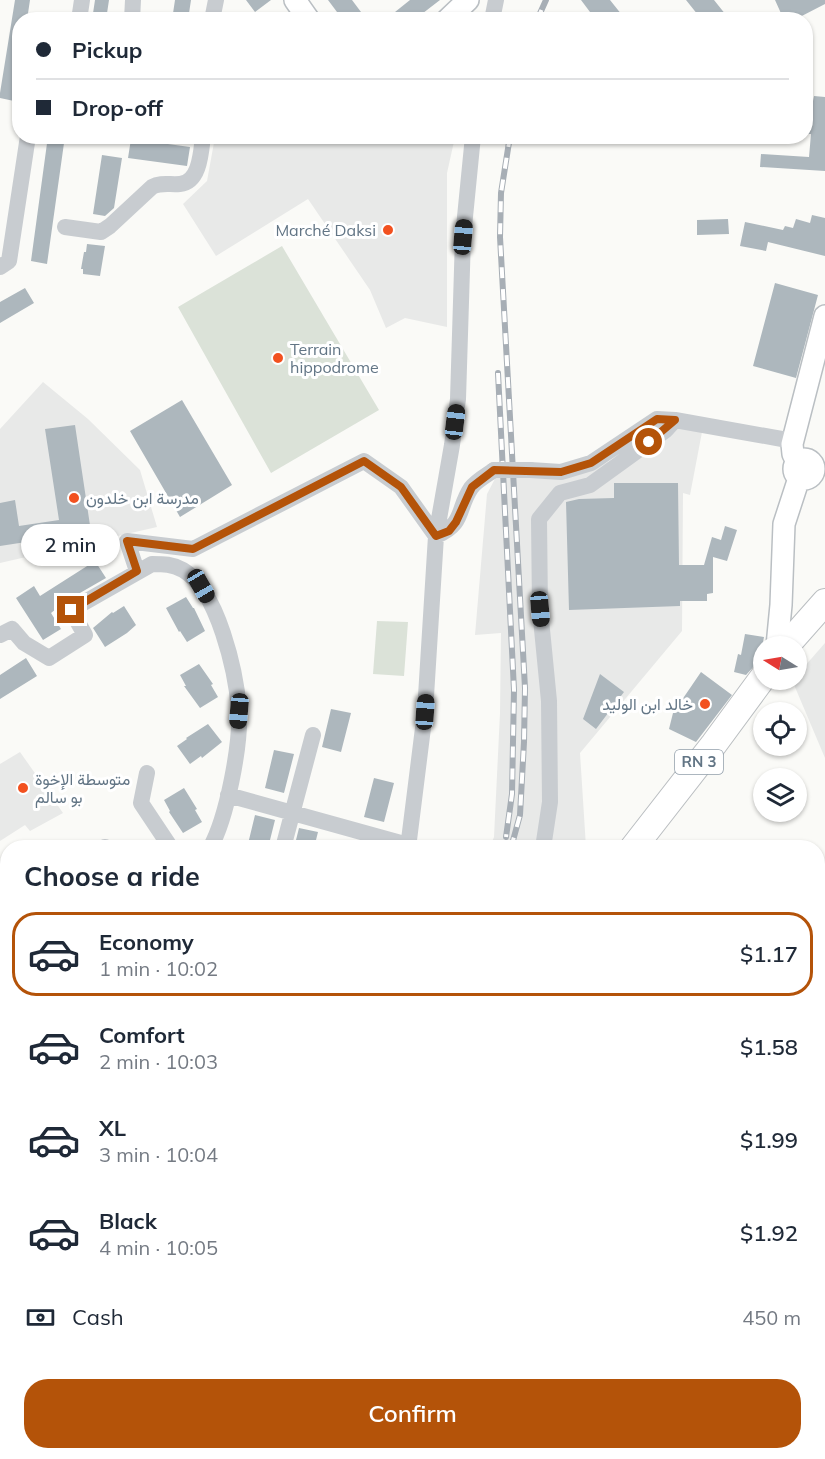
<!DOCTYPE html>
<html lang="en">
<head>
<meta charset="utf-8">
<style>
	:root { --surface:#fff; --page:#f2f2f3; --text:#1f2937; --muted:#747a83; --line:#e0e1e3; --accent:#b45309 }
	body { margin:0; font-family:Mulish,Vazirmatn,sans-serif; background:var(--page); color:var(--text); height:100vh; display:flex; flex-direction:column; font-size:22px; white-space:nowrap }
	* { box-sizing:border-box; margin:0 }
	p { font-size:20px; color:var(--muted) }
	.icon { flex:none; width:33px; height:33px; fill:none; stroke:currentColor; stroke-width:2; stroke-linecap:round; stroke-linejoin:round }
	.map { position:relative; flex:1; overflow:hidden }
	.sheet { position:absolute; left:0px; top:840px; width:825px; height:620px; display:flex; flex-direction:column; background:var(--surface); border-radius:24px 24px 0 0; box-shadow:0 2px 4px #0004 }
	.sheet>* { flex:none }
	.guide { position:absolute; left:12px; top:12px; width:801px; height:132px; border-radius:24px; box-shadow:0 2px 4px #0004; display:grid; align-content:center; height:132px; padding:0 24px; background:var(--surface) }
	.needle { width:39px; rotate:281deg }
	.buttons { position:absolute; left:753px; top:636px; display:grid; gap:12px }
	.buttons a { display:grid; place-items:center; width:54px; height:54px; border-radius:50%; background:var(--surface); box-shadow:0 2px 4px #0004; font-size:30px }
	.end { position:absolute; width:27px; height:27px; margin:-14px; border:8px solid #b45309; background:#fff; box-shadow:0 0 0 3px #fff }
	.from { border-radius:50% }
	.bubble { position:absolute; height:42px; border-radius:21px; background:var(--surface); box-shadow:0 2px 4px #0004; font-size:20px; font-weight:600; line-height:42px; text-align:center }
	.car { position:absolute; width:18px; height:36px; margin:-18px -9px; border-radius:8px; box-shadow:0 0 4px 2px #0007; background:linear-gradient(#222 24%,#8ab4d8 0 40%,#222 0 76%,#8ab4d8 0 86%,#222 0) }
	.guide b { display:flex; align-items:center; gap:21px; height:57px; font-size:22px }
	.guide b+b { border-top:2px solid var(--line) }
	.guide i { width:15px; height:15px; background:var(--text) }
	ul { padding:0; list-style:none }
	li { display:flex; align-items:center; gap:18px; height:84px; margin:0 12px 9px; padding:0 12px; border:3px solid transparent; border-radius:24px }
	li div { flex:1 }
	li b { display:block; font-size:22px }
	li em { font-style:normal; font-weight:600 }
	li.selected { border-color:var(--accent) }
	li>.icon { width:54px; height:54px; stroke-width:1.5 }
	h2 { padding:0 24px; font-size:27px; line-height:72px }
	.pay { display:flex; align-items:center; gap:15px; height:66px; padding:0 24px; font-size:22px }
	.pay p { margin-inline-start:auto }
	.button { display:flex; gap:12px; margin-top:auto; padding:12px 24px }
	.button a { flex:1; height:69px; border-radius:24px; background:var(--accent); color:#fff; font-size:24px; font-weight:600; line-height:69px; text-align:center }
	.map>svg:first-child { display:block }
</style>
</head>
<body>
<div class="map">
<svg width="825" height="1459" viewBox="0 0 825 1459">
	<rect width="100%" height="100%" fill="#fafaf7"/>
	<path fill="#e8e9e8" d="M215 137H455L447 173V327L405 318 386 328 370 290 308 199 216 256 183 204 207 181Z
		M43 382 88 419 140 470 157 527 0 563V429Z
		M661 424 702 432 690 495 683 493 682 631 580 753 586 847H490L494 837 500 713 501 633 475 635 487 494 498 473 576 475 615 459Z
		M825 643V758L792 680H796L797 675Z
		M20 752 63 813 30 831 25 825 0 841V764Z
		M7 1448 8 1452H469L468 1459H0V1456Z"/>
	<path fill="#dbe2d8" d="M282 246 379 410 271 473 178 307Z
		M377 621 408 622 404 676 373 674Z"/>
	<path fill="#adb7bd" d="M15 0H30L27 20H20V67L14 101 0 98V93Z
		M95 0H109L106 20H92Z
		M175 0H191L188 20H172Z
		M246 0H271L255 12Z
		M328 0H352L367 20H343Z
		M410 0H440L414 20H385Z
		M581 0H610L626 20H596Z
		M686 0H714L730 20H702Z
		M775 0H825V4L794 20H784Z
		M814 96 825 97V171L760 167 761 154 809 157 811 134H806V100L813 101Z
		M48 136H65L47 264 31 261Z
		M131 139 190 147 187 166 128 158Z
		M102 155 122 158 114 208 105 216 93 214Z
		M812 215 825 218V256L768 242 766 251 740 246 745 222 783 230 785 226 793 228 796 219 810 223Z
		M728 219 729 234 697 235V220Z
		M87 244 105 246 100 276 83 274V269H81L84 252H86Z
		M775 283 818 295 796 378 753 366Z
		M25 288 34 303 0 323V302Z
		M182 400 232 485 180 517 130 431Z
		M75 425 91 532 0 546V503L15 500 19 526 59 520 45 429Z
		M614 483H678L679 565H704L712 537 721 540 725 526 737 530 727 561 713 557V593L707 594V601H680V606L569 610 566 502 579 499 614 498Z
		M95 561 106 578 66 601 51 613 61 629 43 640 16 598 34 586 40 596Z
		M186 597 193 608H194L205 631 187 642 180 631 179 632 166 608Z
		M124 606 136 625 127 633 105 647 93 628 112 612 113 613Z
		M745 634 764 637 760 658H758L757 663 746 675 734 672 738 654 741 655Z
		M26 658 37 676 0 699V675Z
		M199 664 213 684 211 685 218 697 200 708 184 686H186L180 675Z
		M701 672 732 695 696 742 669 729 673 713Z
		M600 674 624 692 596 729 583 719Z
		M331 709 351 713 341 752 322 747Z
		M208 724 222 742 202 758 201 756 190 764 177 746 187 739 186 738Z
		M274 750 294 754 284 793 265 788Z
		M374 778 394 783 384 822 364 817Z
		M184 788 197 809 195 810 202 822 183 833 169 812 170 811 164 800Z
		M255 815 275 820 268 848H247Z
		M299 828 318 832 314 848H294Z"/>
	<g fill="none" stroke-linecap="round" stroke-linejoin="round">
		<defs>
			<path id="major" d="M295 0 309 20
				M447 20 468 0
				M794 469a10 10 0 1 1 20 0a10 10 0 1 1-20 0Z
				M797 462 793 454 792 444 825 316
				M777 646 781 605 784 524 799 478"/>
			<path id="highway" d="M786 646 825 602
				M633 848 714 744 764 676
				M494 1459 495 1452"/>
		</defs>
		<use href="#major" stroke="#babfc3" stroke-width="24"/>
		<use href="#highway" stroke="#babec1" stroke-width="28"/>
		<path stroke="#c8ccd0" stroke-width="16" d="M79 20 82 0
			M132 20 133 0
			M212 20 216 0
			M492 20 496 0
			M65 227 101 232 110 226 152 187C161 182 170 185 180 184 200 182 201 152 203 136
			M0 267 9 261 28 136
			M530 470 561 472 591 463 657 419 675 420 793 441
			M137 571 127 541 193 549 364 461 401 487 436 536C465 524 457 509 471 488 476 481 487 475 494 470
			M0 635 12 629 24 643 49 658 85 635 71 610 152 564C164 564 172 564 183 570 218 590 236 672 239 710 241 744 227 818 210 848
			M147 773 141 803 171 848
			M228 795 408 845
			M104 848 105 847
			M283 848 313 735
			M408 848 425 712 436 536 452 445 458 399 463 237 473 136
			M543 848 550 802 549 701 540 609 539 519 560 493 590 485 666 430 675 420
			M0 907 8 902
			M0 949 8 961
			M3 1026 8 1035
			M0 1073 8 1085
			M0 1325 8 1337
			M8 1352 4 1355 8 1360
			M0 1436 8 1427
			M332 1452 341 1459
			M524 1452 525 1459
			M88 1459 94 1452"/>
		<use href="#major" stroke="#fff" stroke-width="21"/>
		<use href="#highway" stroke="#fff" stroke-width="26"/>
		<defs>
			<path id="rail" d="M537 20 546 0
				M510 136 501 193 500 237 525 688 524 742 520 815 511 848
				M498 373 514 690 512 794 506 837
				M58 1459 65 1452"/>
		</defs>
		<use href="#rail" stroke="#a7aeb5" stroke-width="6"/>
		<use href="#rail" stroke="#fff" stroke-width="4" stroke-dasharray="11" stroke-linecap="butt"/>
		<path stroke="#c8ccd0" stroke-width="16" d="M494 470H530"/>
	</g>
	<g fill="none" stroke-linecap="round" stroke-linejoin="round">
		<path stroke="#b45309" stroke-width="8" d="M71 610 137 571 127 541 193 549 364 461 401 487 436 536 449 531 456 522 472 487 494 470 561 472 591 463 657 419 675 420 649 442"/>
	</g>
	<g fill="#f2511f" stroke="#fff" stroke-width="2">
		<circle cx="388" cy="230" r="6"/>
		<circle cx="278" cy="358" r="6"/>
		<circle cx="74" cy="498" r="6"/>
		<circle cx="705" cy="704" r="6"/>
		<circle cx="23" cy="788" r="6"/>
	</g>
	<g text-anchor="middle" stroke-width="6" stroke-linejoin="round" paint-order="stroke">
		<rect fill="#fff" stroke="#919eaa" stroke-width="1.5" x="675" y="750" width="48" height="24" rx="4.5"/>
		<g font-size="15" font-weight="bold" fill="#627585">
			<text x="699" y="767">RN 3</text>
		</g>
		<g font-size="16" fill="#627585" stroke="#fff" text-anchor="start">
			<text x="376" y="236" text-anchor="end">Marché Daksi</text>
			<text x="290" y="355">Terrain<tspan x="290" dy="18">hippodrome</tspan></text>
			<text x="86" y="504">مدرسة ابن خلدون</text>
			<text x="693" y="710" text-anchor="end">خالد ابن الوليد</text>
			<text x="35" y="785">متوسطة الإخوة<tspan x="35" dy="18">بو سالم</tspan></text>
		</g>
	</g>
</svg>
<div class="buttons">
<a><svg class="needle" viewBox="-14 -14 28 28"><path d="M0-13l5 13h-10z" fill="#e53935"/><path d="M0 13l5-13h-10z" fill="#747a83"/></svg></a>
<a><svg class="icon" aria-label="locate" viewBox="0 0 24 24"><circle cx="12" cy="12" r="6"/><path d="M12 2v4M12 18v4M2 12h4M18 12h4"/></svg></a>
<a><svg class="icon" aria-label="layers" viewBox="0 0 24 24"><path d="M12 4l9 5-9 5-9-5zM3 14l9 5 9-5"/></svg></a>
</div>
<i class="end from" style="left:649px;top:442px"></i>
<i class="end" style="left:71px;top:610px"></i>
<div class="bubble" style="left:21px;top:524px;width:99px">2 min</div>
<i class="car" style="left:463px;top:237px;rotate:5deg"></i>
<i class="car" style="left:455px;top:422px;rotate:7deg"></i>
<i class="car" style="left:201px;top:586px;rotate:150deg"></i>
<i class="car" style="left:540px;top:609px;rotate:175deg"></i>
<i class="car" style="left:239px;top:711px;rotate:185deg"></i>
<i class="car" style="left:425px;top:712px;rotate:4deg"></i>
<div class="guide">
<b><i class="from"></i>Pickup</b>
<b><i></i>Drop-off</b>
</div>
<section class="sheet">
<h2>Choose a ride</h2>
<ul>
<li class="selected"><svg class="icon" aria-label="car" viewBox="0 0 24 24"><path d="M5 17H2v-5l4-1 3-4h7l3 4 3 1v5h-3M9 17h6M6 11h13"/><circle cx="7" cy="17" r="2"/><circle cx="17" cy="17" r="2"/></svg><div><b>Economy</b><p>1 min · 10:02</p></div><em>$1.17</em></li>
<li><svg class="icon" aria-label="car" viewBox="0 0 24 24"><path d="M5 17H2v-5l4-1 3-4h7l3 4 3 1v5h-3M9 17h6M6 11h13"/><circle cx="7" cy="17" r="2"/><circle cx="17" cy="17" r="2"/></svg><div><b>Comfort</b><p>2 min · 10:03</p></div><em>$1.58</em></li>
<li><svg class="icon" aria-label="car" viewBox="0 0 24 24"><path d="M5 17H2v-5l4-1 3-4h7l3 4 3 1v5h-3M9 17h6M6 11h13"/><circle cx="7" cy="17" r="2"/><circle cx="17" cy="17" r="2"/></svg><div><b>XL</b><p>3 min · 10:04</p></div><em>$1.99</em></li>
<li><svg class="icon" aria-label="car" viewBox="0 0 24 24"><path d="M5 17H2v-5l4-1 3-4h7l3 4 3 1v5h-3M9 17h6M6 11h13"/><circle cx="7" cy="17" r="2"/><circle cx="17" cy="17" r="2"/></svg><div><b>Black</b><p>4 min · 10:05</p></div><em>$1.92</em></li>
</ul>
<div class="pay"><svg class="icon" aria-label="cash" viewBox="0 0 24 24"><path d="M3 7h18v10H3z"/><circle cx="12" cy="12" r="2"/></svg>Cash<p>450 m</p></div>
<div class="button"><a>Confirm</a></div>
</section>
</div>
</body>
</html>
